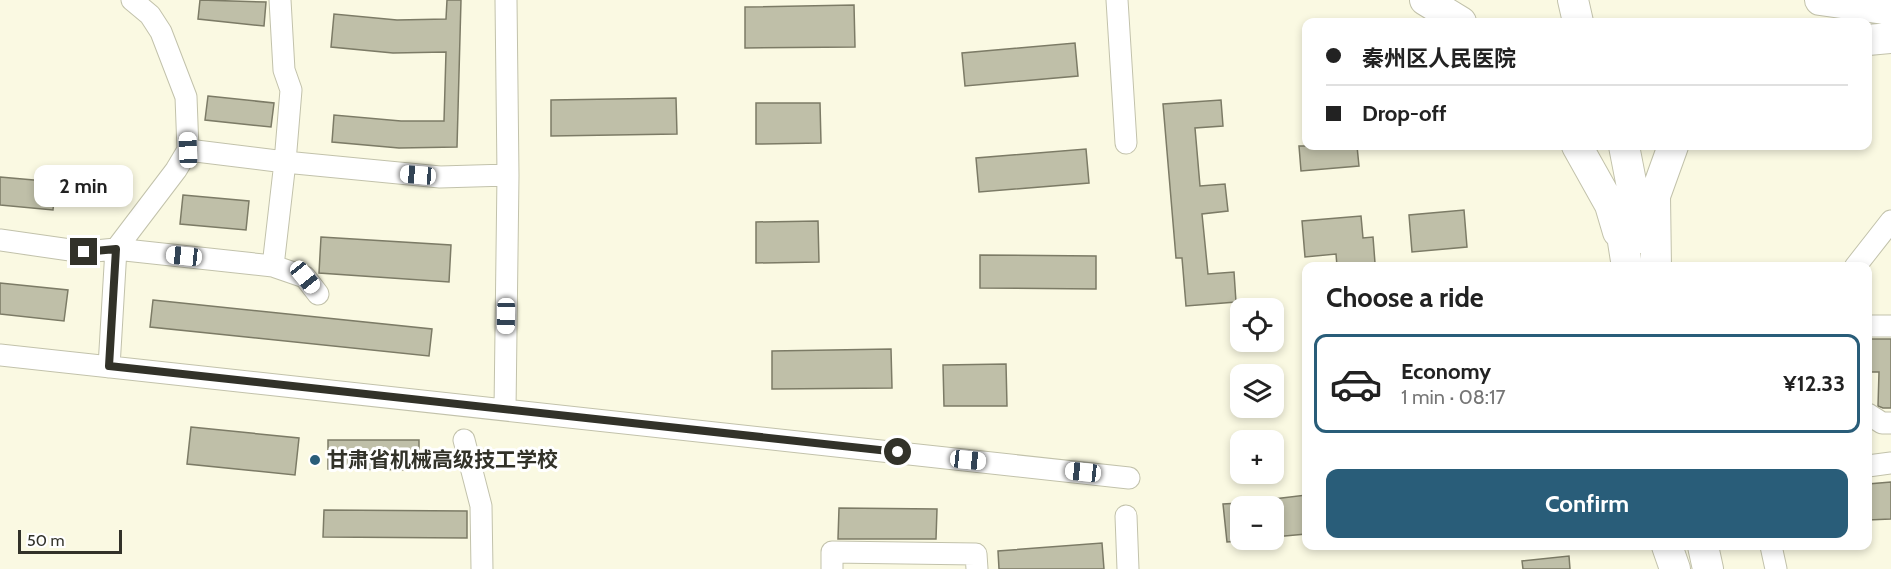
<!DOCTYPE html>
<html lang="en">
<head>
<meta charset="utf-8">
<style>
	:root { --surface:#fff; --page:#f2f2f2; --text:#222; --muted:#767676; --line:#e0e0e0; --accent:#295d79 }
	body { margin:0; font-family:Cabin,"Noto Sans SC",sans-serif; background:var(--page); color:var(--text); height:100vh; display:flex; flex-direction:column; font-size:22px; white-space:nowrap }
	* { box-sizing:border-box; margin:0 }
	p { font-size:20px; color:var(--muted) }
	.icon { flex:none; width:33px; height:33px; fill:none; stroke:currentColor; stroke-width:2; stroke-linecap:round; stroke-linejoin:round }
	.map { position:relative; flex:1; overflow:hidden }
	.panel { position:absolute; left:1302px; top:262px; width:570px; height:288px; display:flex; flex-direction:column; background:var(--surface); border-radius:12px; box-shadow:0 3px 9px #0003 }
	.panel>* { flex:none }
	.hud { position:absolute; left:1302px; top:18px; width:570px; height:132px; border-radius:12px; box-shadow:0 3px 9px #0003; display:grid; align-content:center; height:132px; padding:0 24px; background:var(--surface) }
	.tools { position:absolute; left:1230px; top:298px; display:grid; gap:12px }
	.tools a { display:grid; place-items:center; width:54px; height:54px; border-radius:12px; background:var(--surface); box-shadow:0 3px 9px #0003; font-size:30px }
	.scale { position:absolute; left:18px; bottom:15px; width:104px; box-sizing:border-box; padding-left:6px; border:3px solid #323229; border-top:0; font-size:16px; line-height:21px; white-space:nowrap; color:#323229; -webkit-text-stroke:4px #fff; paint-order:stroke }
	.end { position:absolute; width:27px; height:27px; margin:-14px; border:8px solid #323229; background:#fff; box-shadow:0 0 0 3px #fff }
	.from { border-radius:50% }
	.bubble { position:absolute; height:42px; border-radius:12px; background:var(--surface); box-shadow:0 3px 9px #0003; font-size:20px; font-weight:800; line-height:42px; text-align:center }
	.car { position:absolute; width:18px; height:36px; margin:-18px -9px; border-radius:8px; box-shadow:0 0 4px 2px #0007; background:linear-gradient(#fff 24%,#345 0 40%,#fff 0 76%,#345 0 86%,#fff 0) }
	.hud b { display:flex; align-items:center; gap:21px; height:57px; font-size:22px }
	.hud b+b { border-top:2px solid var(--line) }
	.hud i { width:15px; height:15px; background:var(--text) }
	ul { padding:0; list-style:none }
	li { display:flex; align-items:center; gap:18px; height:99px; margin:0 12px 9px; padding:0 12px; border:3px solid transparent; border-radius:12px }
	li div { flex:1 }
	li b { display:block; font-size:22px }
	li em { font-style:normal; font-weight:800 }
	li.current { border-color:var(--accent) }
	li>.icon { width:54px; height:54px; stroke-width:1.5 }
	h2 { padding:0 24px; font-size:27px; line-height:72px }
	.button { display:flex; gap:12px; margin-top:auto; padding:12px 24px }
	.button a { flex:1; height:69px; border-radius:12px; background:var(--accent); color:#fff; font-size:24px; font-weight:800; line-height:69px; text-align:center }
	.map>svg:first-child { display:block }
</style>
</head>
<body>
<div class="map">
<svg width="1891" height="569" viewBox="0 0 1891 569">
	<rect width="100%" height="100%" fill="#faf9e2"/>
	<path fill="#bfbfa8" stroke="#7c7b66" stroke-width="1.5" d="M200 0 266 2 264 26 198 19Z
		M447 0H461L457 147 399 148 332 142 334 115 401 121H444L446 52 393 53 331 47 334 14 397 20 446 19Z
		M854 5 855 47 745 48V7Z
		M1075 43 1078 76 965 86 962 53Z
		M208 96 274 103 271 127 205 120Z
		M676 98 677 134 551 136V100Z
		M1221 100 1223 126 1195 128 1200 186 1225 184 1228 211 1202 214 1208 274 1234 272 1236 302 1186 306 1182 258H1176L1163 104Z
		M756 103H820L821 143 756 144Z
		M1299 146H1357L1359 166 1301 171Z
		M1086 149 1089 183 979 192 976 158Z
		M0 177 56 182 53 210 0 205Z
		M183 195 249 201 246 230 180 224Z
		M1464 210 1467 247 1412 252 1409 215Z
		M1361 216 1363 238 1373 237 1375 263 1337 266 1336 254 1305 257 1302 221Z
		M818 221 819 262 756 263V222Z
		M321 237 451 245 449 282 319 273Z
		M980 255 1096 256V289L980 288Z
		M0 283 68 290 64 321 0 314Z
		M153 300 432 329 429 356 150 327Z
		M1868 339H1891V408H1883L1878 406 1879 372H1868Z
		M891 349 892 388 772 389V351Z
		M1006 364 1007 406H944L943 365Z
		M191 427 299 438 295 475 187 464Z
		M328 440H419V470L328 469Z
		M1891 482V519L1868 520V484Z
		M1306 495V534L1274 537V499Z
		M1240 503V541L1227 542 1223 504Z
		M839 508 937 509 936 539H838Z
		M324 510 467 511V538L323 537Z
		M1102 543 1104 569H999L998 551Z
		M1569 556 1570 569H1523L1522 561Z"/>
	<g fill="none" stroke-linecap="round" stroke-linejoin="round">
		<defs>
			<path id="minor" d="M1117 0 1126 143
				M188 150 285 162 440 177 508 175
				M0 240 84 252 116 249 273 266 305 277 318 294
				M273 266 285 162 291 90 284 70 280 0
				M1855 267 1891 221
				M1868 326H1891
				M0 355 1129 478
				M109 367 116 249 176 170 188 150 186 97 161 32 150 15 132 0
				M505 410 508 175 506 0
				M1868 414 1882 423H1891
				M464 440 481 506 482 569
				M1868 466 1891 463
				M1126 516 1128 569
				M1771 546 1776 569
				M832 569V552L976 554 977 569"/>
			<path id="highway" d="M1425 0 1461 22
				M1573 0 1578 22
				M1820 0 1891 10
				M1868 40 1891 38
				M1577 146 1610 205 1618 232
				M1624 146 1642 238
				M1618 210 1627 267
				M1656 267 1655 196 1673 146
				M1667 546 1675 569
				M1703 546 1708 569"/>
		</defs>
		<use href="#minor" stroke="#c2c2ab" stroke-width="23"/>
		<use href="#highway" stroke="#c2c2ab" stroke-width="32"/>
		<use href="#minor" stroke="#fff" stroke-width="21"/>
		<use href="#highway" stroke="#fff" stroke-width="30"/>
	</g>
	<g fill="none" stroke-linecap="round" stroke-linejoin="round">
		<path stroke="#323229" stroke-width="8" d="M84 252 116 249 109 366 898 452"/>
	</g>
	<circle fill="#295d79" stroke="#fff" stroke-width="2" cx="315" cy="460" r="6"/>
	<g text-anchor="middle" stroke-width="6" stroke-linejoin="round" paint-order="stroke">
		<g font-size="21" font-weight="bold" fill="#323229" stroke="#fff" text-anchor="start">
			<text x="327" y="467">甘肃省机械高级技工学校</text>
		</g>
	</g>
</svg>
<div class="tools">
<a><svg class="icon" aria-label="locate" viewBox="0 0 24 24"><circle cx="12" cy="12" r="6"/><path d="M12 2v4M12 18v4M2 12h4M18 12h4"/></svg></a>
<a><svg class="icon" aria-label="layers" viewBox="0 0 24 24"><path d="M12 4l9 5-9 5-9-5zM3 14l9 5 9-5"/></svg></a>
<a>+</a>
<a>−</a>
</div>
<div class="scale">50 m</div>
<i class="end from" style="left:898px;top:452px"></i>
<i class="end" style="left:84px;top:252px"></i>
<div class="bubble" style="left:34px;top:165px;width:99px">2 min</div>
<i class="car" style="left:188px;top:150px;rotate:358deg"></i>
<i class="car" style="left:418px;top:175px;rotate:275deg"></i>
<i class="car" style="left:184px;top:256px;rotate:276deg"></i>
<i class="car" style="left:305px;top:277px;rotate:141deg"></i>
<i class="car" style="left:506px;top:316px;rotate:181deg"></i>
<i class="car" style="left:968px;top:460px;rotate:96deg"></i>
<i class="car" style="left:1083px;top:472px;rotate:276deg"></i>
<div class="hud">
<b><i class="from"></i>秦州区人民医院</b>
<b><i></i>Drop-off</b>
</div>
<section class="panel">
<h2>Choose a ride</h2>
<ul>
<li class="current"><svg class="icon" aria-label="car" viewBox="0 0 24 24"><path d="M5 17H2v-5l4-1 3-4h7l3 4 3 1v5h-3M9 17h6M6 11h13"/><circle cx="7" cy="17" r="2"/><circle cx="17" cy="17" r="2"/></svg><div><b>Economy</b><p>1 min · 08:17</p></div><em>¥12.33</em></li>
</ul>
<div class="button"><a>Confirm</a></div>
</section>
</div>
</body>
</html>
